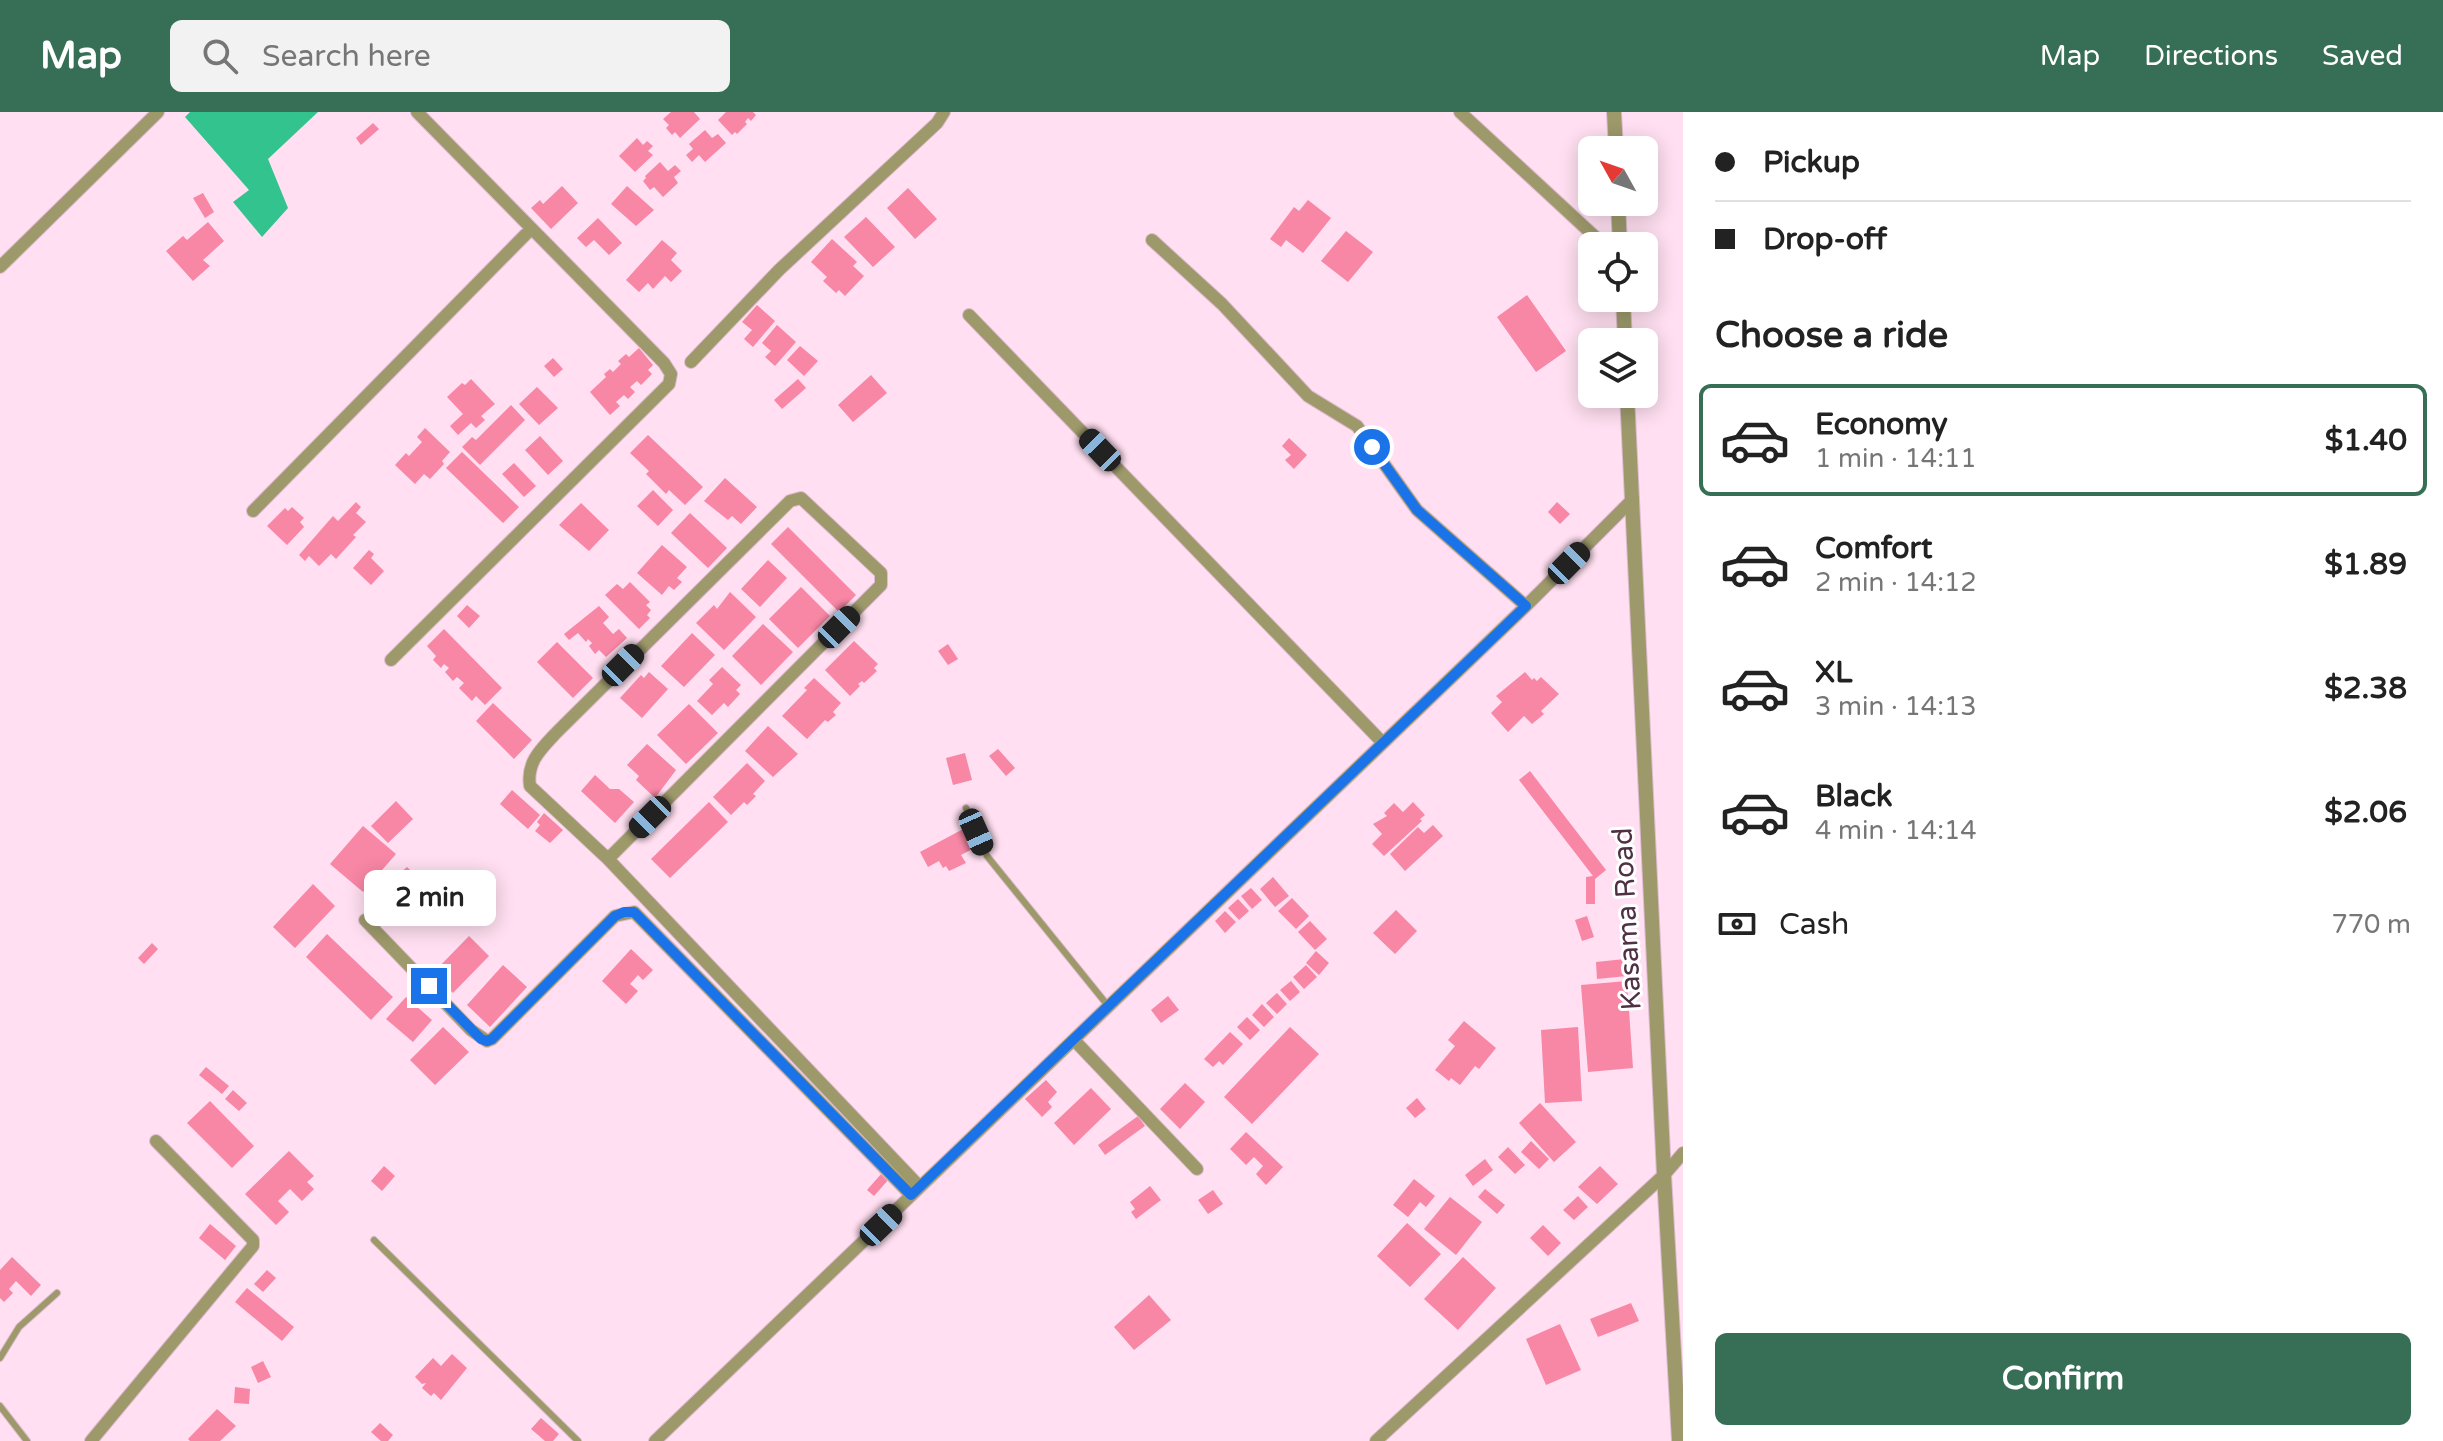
<!DOCTYPE html>
<html lang="en">
<head>
<meta charset="utf-8">
<style>
	:root { --surface:#fff; --page:#f2f2f2; --text:#222; --muted:#767676; --line:#e0e0e0; --accent:#366f56 }
	body { margin:0; font-family:"Varela Round",sans-serif; background:var(--page); color:var(--text); height:100vh; display:flex; flex-direction:column; font-size:30px; white-space:nowrap }
	* { box-sizing:border-box; margin:0 }
	p { font-size:26px; color:var(--muted) }
	.icon { flex:none; width:44px; height:44px; fill:none; stroke:currentColor; stroke-width:2; stroke-linecap:round; stroke-linejoin:round }
	.map { position:relative; flex:1; overflow:hidden }
	.side { display:flex; flex-direction:column; background:var(--surface); width:760px }
	.side>* { flex:none }
	.guide { display:grid; align-content:center; height:176px; padding:0 32px; background:var(--surface) }
	.needle { width:52px; rotate:310deg }
	.tools { position:absolute; left:1578px; top:24px; display:grid; gap:16px }
	.tools a { display:grid; place-items:center; width:80px; height:80px; border-radius:12px; background:var(--surface); box-shadow:0 4px 20px #0003; font-size:40px }
	.end { position:absolute; width:36px; height:36px; margin:-18px; border:10px solid #1a73e8; background:#fff; box-shadow:0 0 0 4px #fff }
	.from { border-radius:50% }
	.bubble { position:absolute; height:56px; border-radius:12px; background:var(--surface); box-shadow:0 4px 20px #0003; font-size:26px; font-weight:800; line-height:56px; text-align:center }
	.car { position:absolute; width:24px; height:48px; margin:-24px -12px; border-radius:10px; box-shadow:0 0 6px 2px #0007; background:linear-gradient(#222 24%,#8ab4d8 0 40%,#222 0 76%,#8ab4d8 0 86%,#222 0) }
	.guide b { display:flex; align-items:center; gap:28px; height:76px; font-size:30px }
	.guide b+b { border-top:2px solid var(--line) }
	.guide i { width:20px; height:20px; background:var(--text) }
	ul { padding:0; list-style:none }
	li { display:flex; align-items:center; gap:24px; height:112px; margin:0 16px 12px; padding:0 16px; border:4px solid transparent; border-radius:12px }
	li div { flex:1 }
	li b { display:block; font-size:30px }
	li em { font-style:normal; font-weight:800 }
	li.current { border-color:var(--accent) }
	li>.icon { width:72px; height:72px; stroke-width:1.5 }
	h2 { padding:0 32px; font-size:36px; line-height:96px }
	.pay { display:flex; align-items:center; gap:20px; height:88px; padding:0 32px; font-size:30px }
	.pay p { margin-inline-start:auto }
	.primary-button { display:flex; gap:16px; margin-top:auto; padding:16px 32px }
	.primary-button a { flex:1; height:92px; border-radius:12px; background:var(--accent); color:#fff; font-size:32px; font-weight:800; line-height:92px; text-align:center }
	header { display:flex; align-items:center; gap:48px; box-sizing:border-box; height:112px; padding:0 40px; background:var(--accent); color:#fff }
	header strong { font-size:38px }
	nav { display:flex; gap:44px; margin-inline-start:auto; font-size:28px }
	.search { width:560px; height:72px; background:var(--page); display:flex; align-items:center; gap:20px; box-sizing:border-box; padding:0 28px; border-radius:12px; color:var(--muted); font-size:30px }
	main { display:flex; flex:1; min-height:0 }
	.map>svg:first-child { display:block }
</style>
</head>
<body>
<header>
<strong>Map</strong>
<div class="search"><svg class="icon" aria-label="search" viewBox="0 0 24 24"><circle cx="10" cy="10" r="6"/><path d="M15 15l6 6"/></svg>Search here</div>
<nav><a>Map</a><a>Directions</a><a>Saved</a></nav>
</header>
<main>
<div class="map">
<svg width="1683" height="1329" viewBox="0 0 1683 1329">
	<rect width="100%" height="100%" fill="#ffdff1"/>
	<path fill="#33c38f" d="M190 0H318L268 47 288 96 262 125 233 90 249 78 185 5Z"/>
	<path fill="#f886a5" d="M671 0H694L700 7 680 26 675 20 672 23 666 16 669 13 663 7Z
		M726 0H753L756 3 751 9 748 6 745 10 747 12 737 22 735 20 732 23 718 8Z
		M373 11 379 17 361 33 356 26Z
		M705 18 712 26 718 22 726 31 705 50 699 43 692 50 686 43 693 37 689 32Z
		M637 26 643 33 647 29 653 34 648 39 653 43 635 60 619 44Z
		M660 50 668 59 675 53 681 59 674 65 678 71 663 85 654 75 650 78 643 69 646 66 645 64Z
		M562 74 578 91 551 117 531 96 540 88 543 92Z
		M627 74 654 98 636 114 611 92Z
		M908 76 937 107 915 127 887 96Z
		M203 81 214 100 205 106 193 86Z
		M1308 88 1331 106 1303 141 1286 128 1281 135 1270 127 1294 95 1299 99Z
		M866 105 895 135 873 155 844 125Z
		M598 106 622 131 609 143 594 128 586 135 577 126Z
		M208 110 224 129 203 148 210 154 193 169 166 139 183 124 187 128Z
		M1346 119 1373 140 1348 170 1321 149Z
		M832 127 857 150 853 154 864 164 845 184 839 178 836 181 823 169 827 165 811 150Z
		M662 128 677 141 671 148 682 159 671 170 665 164 653 177 648 171 639 180 626 168Z
		M1527 183 1566 239 1536 260 1497 205Z
		M757 193 775 209 753 235 744 227 752 218 742 210Z
		M777 213 796 230 775 254 765 245 771 239 762 231Z
		M800 234 818 249 804 264 787 248Z
		M639 236 653 253 648 258 652 262 641 273 637 269 630 275 635 280 628 287 624 283 616 290 620 294 610 303 590 280 606 265 604 262 610 257 613 260 621 252 618 249 626 242 629 245Z
		M553 246 563 257 554 265 544 254Z
		M871 263 887 281 853 310 838 293Z
		M471 267 495 292 481 304 485 308 476 316 471 311 458 323 450 314 463 302 447 285 462 271 465 273Z
		M798 267 806 276 782 297 774 288Z
		M537 275 558 296 539 313 519 292Z
		M511 293 525 308 480 353 462 335 472 325 476 328Z
		M425 316 450 340 442 349 444 352 430 367 424 362 415 372 395 353 406 341 409 344 422 330 417 325Z
		M648 323 703 375 685 393 669 378 666 382 646 362 649 359 630 341Z
		M540 324 563 349 548 363 525 338Z
		M1289 326 1307 343 1294 357 1285 348 1291 343 1282 334Z
		M462 340 519 395 503 411 446 356Z
		M514 351 536 374 524 385 502 362Z
		M725 366 757 395 741 412 732 404 728 408 704 389Z
		M653 378 673 398 658 414 637 394Z
		M356 390 361 395 356 401 366 410 353 423 356 425 336 447 331 442 319 454 309 444 305 449 299 443 333 404 338 409Z
		M1557 390 1570 402 1560 412 1548 400Z
		M581 391 609 418 589 439 559 413Z
		M292 395 304 406 300 410 304 415 287 433 267 414 285 396 288 399Z
		M690 401 727 436 708 456 671 421Z
		M788 415 856 483 839 500 771 432Z
		M662 433 687 455 677 466 682 470 674 478 669 474 662 483 637 461Z
		M369 438 374 442 371 446 384 459 371 473 353 456Z
		M768 448 787 466 760 495 741 477Z
		M630 470 650 490 646 493 651 498 647 503 650 506 639 517 605 483 617 472 623 477Z
		M801 475 830 504 798 536 769 507Z
		M730 480 756 505 724 538 696 511 714 493 717 497Z
		M467 493 480 504 469 516 457 504Z
		M599 494 609 505 603 511 613 522 619 517 627 526 606 545 599 538 595 542 589 534 592 531 588 527 586 530 578 521 569 528 564 522Z
		M763 512 793 540 761 573 732 544Z
		M444 517 502 576 485 593 476 584 472 589 459 576 464 571 457 565 453 569 445 560 449 556 444 552 441 556 433 548 436 544 427 534Z
		M692 521 715 543 684 575 661 554Z
		M854 529 878 552 874 556 877 559 864 571 862 569 858 572 860 574 850 584 825 558Z
		M557 530 593 566 573 586 537 550Z
		M948 532 958 547 948 553 938 539Z
		M722 555 741 573 736 578 740 582 728 595 724 591 712 603 697 589 713 572 709 568Z
		M649 560 668 577 642 606 620 586 641 563 644 566Z
		M1525 560 1532 568 1534 566 1537 569 1541 565 1559 582 1541 599 1544 602 1532 612 1524 604 1508 620 1491 601 1502 590 1496 584Z
		M814 566 841 591 833 600 836 603 828 610 825 608 807 627 782 604 807 578 804 576Z
		M493 591 532 628 514 647 476 609Z
		M689 592 718 621 686 652 657 623Z
		M768 614 798 642 773 665 745 639Z
		M647 632 676 658 655 686 636 668 639 664 627 653Z
		M998 637 1015 656 1006 664 989 644Z
		M965 641 972 668 953 673 946 646Z
		M747 651 765 669 753 682 756 684 747 693 744 690 731 703 713 685Z
		M1530 659 1606 758 1595 767V792H1586V765L1593 764 1519 668Z
		M595 663 610 677H619L634 690 615 711 581 679Z
		M512 678 540 703 528 717 500 692Z
		M396 689 413 707 388 731 371 714Z
		M709 690 728 710 670 766 651 747Z
		M1413 690 1425 703 1420 707 1422 709 1384 744 1372 732 1382 722 1373 712 1387 704 1384 701 1394 691 1403 700Z
		M544 701 563 718 550 731 535 719 540 713 537 710Z
		M1433 713 1443 724 1405 759 1390 742 1418 715 1424 721Z
		M363 714 396 742 363 780 330 752Z
		M967 715 978 734 961 743 966 751 949 759 946 754 943 756 939 749 928 755 920 740Z
		M407 755 431 779 417 792 407 782 387 802 371 786Z
		M1273 765 1289 784 1275 795 1260 777Z
		M313 772 335 794 295 836 273 815Z
		M1251 776 1262 788 1252 797 1241 784Z
		M1292 786 1309 804 1296 817 1278 799Z
		M1238 787 1249 799 1239 808 1228 796Z
		M1396 798 1417 819 1395 842 1373 821Z
		M1225 799 1236 810 1225 821 1215 809Z
		M1587 804 1594 825 1582 829 1575 808Z
		M1310 809 1327 827 1315 838 1298 820Z
		M327 822 393 885 371 908 306 845Z
		M469 824 489 844 453 881 433 861Z
		M152 831 158 837 144 852 138 846Z
		M631 837 653 858 643 868 638 863 630 872 638 879 626 892 602 869Z
		M1316 839 1329 851 1319 863 1306 851Z
		M1625 847 1627 864 1597 867 1596 850Z
		M503 853 527 875 490 915 467 893Z
		M1306 853 1317 865 1304 877 1293 865Z
		M1291 869 1300 880 1290 889 1280 878Z
		M1627 869 1633 956 1588 960 1581 873Z
		M1277 881 1287 892 1277 902 1266 891Z
		M1168 884 1179 898 1161 911 1151 898Z
		M406 885 432 908 413 930 386 907Z
		M1262 892 1274 905 1264 915 1252 903Z
		M1247 905 1260 918 1250 928 1237 915Z
		M1464 909 1496 936 1479 957 1475 954 1460 973 1451 966 1449 969 1435 958 1455 934 1448 928Z
		M443 915 469 940 435 973 410 948Z
		M1290 915 1319 942 1252 1012 1224 985Z
		M1578 915 1582 989 1545 991 1541 918Z
		M1230 920 1243 932 1223 953 1219 949 1213 955 1204 947Z
		M206 955 229 974 222 982 199 963Z
		M1046 968 1057 980 1048 990 1052 995 1042 1005 1025 987Z
		M1185 971 1205 990 1180 1017 1160 997Z
		M1091 976 1111 997 1074 1033 1054 1011Z
		M233 978 247 991 239 999 225 987Z
		M1417 986 1426 997 1415 1006 1406 996Z
		M210 989 254 1034 232 1056 187 1011Z
		M1540 991 1576 1030 1554 1050 1519 1011Z
		M1138 1004 1145 1014 1105 1043 1098 1033Z
		M1246 1020 1283 1055 1266 1073 1256 1062 1263 1054 1254 1045 1246 1053 1230 1037Z
		M1531 1029 1549 1047 1539 1057 1521 1040Z
		M1508 1035 1525 1053 1515 1062 1498 1045Z
		M289 1039 314 1064 307 1070 314 1077 302 1089 290 1077 278 1089 289 1100 276 1113 245 1082Z
		M1485 1047 1493 1058 1473 1074 1465 1063Z
		M384 1054 395 1064 382 1079 371 1069Z
		M1600 1054 1618 1072 1597 1092 1578 1075Z
		M882 1061 889 1067 874 1084 867 1078Z
		M1414 1067 1435 1084 1426 1095 1420 1090 1408 1105 1393 1093Z
		M1150 1074 1161 1088 1136 1107 1131 1100 1135 1097 1130 1090Z
		M1485 1077 1505 1093 1497 1102 1478 1085Z
		M1213 1078 1223 1092 1208 1102 1198 1088Z
		M1578 1084 1588 1095 1574 1108 1563 1098Z
		M1450 1085 1482 1110 1456 1143 1424 1117Z
		M1407 1111 1441 1142 1410 1175 1377 1144Z
		M210 1112 236 1134 225 1148 199 1126Z
		M1543 1113 1561 1131 1548 1144 1530 1126Z
		M12 1145 41 1173 31 1184 16 1169 9 1177 13 1181 4 1190 0 1186V1158Z
		M1463 1145 1496 1176 1458 1218 1424 1187Z
		M267 1158 276 1166 263 1180 254 1172Z
		M247 1176 294 1215 282 1229 235 1190Z
		M1149 1183 1171 1208 1134 1238 1114 1215Z
		M1631 1191 1639 1209 1598 1225 1590 1207Z
		M1560 1212 1581 1258 1546 1273 1526 1227Z
		M452 1242 467 1256 441 1288 434 1281 431 1284 422 1276 426 1271 422 1272 415 1265 433 1246 441 1254Z
		M263 1249 271 1265 258 1271 251 1255Z
		M235 1275 250 1277 249 1292 234 1291Z
		M217 1297 236 1314 220 1329H190L188 1327Z
		M541 1306 559 1322 553 1329H545L531 1317Z
		M380 1311 393 1323 388 1329H381L371 1320Z"/>
	<g fill="none" stroke-linecap="round" stroke-linejoin="round">
		<defs>
			<path id="service" d="M966 696 987 744 1109 895
				M374 1128 578 1329
				M0 1246 19 1215 57 1181
				M0 1294 27 1329"/>
			<path id="minor" d="M1460 0 1605 134
				M1152 128 1222 192 1308 284 1357 314 1417 398 1526 494
				M0 155 158 0
				M969 203 1383 631
				M691 250 779 158 937 11 944 0
				M253 399 531 117
				M391 548 669 272 671 262 664 251 417 0
				M608 747 881 473V461L801 386 790 389 557 620C542 636 526 650 530 674L608 747 920 1075
				M365 808 471 918 487 929 492 927 615 804 634 800 911 1083
				M1074 928 1197 1057
				M91 1329 253 1134V1128L156 1029
				M655 1329 1526 494 1633 387
				M1376 1329 1664 1063 1683 1041"/>
			<path id="tertiary" d="M1614 0 1616 38
				M1618 90 1620 134
				M1623 186 1625 230
				M1627 282 1664 1063 1679 1329"/>
		</defs>
		<use href="#service" stroke="#dcbcce" stroke-width="8"/>
		<use href="#minor" stroke="#dcbcce" stroke-width="14"/>
		<use href="#tertiary" stroke="#dcbcce" stroke-width="16"/>
		<use href="#service" stroke="#9d996b" stroke-width="6"/>
		<use href="#minor" stroke="#9d996b" stroke-width="12"/>
		<use href="#tertiary" stroke="#9d996b" stroke-width="14"/>
	</g>
	<g fill="none" stroke-linecap="round" stroke-linejoin="round">
		<path stroke="#1a73e8" stroke-width="10" d="M429 874 481 927 487 929 492 927 615 804 624 800H634L911 1083 1526 494 1417 398 1372 335"/>
	</g>
	<g text-anchor="middle" stroke-width="6" stroke-linejoin="round" paint-order="stroke">
		<g font-size="28" fill="#4f3143" stroke="#fff">
			<text transform="translate(1626 807) rotate(-93)" y="10">Kasama Road</text>
		</g>
	</g>
</svg>
<div class="tools">
<a><svg class="needle" viewBox="-14 -14 28 28"><path d="M0-13l5 13h-10z" fill="#e53935"/><path d="M0 13l5-13h-10z" fill="#767676"/></svg></a>
<a><svg class="icon" aria-label="locate" viewBox="0 0 24 24"><circle cx="12" cy="12" r="6"/><path d="M12 2v4M12 18v4M2 12h4M18 12h4"/></svg></a>
<a><svg class="icon" aria-label="layers" viewBox="0 0 24 24"><path d="M12 4l9 5-9 5-9-5zM3 14l9 5 9-5"/></svg></a>
</div>
<i class="end from" style="left:1372px;top:335px"></i>
<i class="end" style="left:429px;top:874px"></i>
<div class="bubble" style="left:364px;top:758px;width:132px">2 min</div>
<i class="car" style="left:1100px;top:338px;rotate:316deg"></i>
<i class="car" style="left:1569px;top:451px;rotate:45deg"></i>
<i class="car" style="left:839px;top:515px;rotate:45deg"></i>
<i class="car" style="left:623px;top:553px;rotate:45deg"></i>
<i class="car" style="left:650px;top:705px;rotate:225deg"></i>
<i class="car" style="left:976px;top:720px;rotate:156deg"></i>
<i class="car" style="left:881px;top:1113px;rotate:46deg"></i>
</div>
<section class="side">
<div class="guide">
<b><i class="from"></i>Pickup</b>
<b><i></i>Drop-off</b>
</div>
<h2>Choose a ride</h2>
<ul>
<li class="current"><svg class="icon" aria-label="car" viewBox="0 0 24 24"><path d="M5 17H2v-5l4-1 3-4h7l3 4 3 1v5h-3M9 17h6M6 11h13"/><circle cx="7" cy="17" r="2"/><circle cx="17" cy="17" r="2"/></svg><div><b>Economy</b><p>1 min · 14:11</p></div><em>$1.40</em></li>
<li><svg class="icon" aria-label="car" viewBox="0 0 24 24"><path d="M5 17H2v-5l4-1 3-4h7l3 4 3 1v5h-3M9 17h6M6 11h13"/><circle cx="7" cy="17" r="2"/><circle cx="17" cy="17" r="2"/></svg><div><b>Comfort</b><p>2 min · 14:12</p></div><em>$1.89</em></li>
<li><svg class="icon" aria-label="car" viewBox="0 0 24 24"><path d="M5 17H2v-5l4-1 3-4h7l3 4 3 1v5h-3M9 17h6M6 11h13"/><circle cx="7" cy="17" r="2"/><circle cx="17" cy="17" r="2"/></svg><div><b>XL</b><p>3 min · 14:13</p></div><em>$2.38</em></li>
<li><svg class="icon" aria-label="car" viewBox="0 0 24 24"><path d="M5 17H2v-5l4-1 3-4h7l3 4 3 1v5h-3M9 17h6M6 11h13"/><circle cx="7" cy="17" r="2"/><circle cx="17" cy="17" r="2"/></svg><div><b>Black</b><p>4 min · 14:14</p></div><em>$2.06</em></li>
</ul>
<div class="pay"><svg class="icon" aria-label="cash" viewBox="0 0 24 24"><path d="M3 7h18v10H3z"/><circle cx="12" cy="12" r="2"/></svg>Cash<p>770 m</p></div>
<div class="primary-button"><a>Confirm</a></div>
</section>
</main>
</body>
</html>
